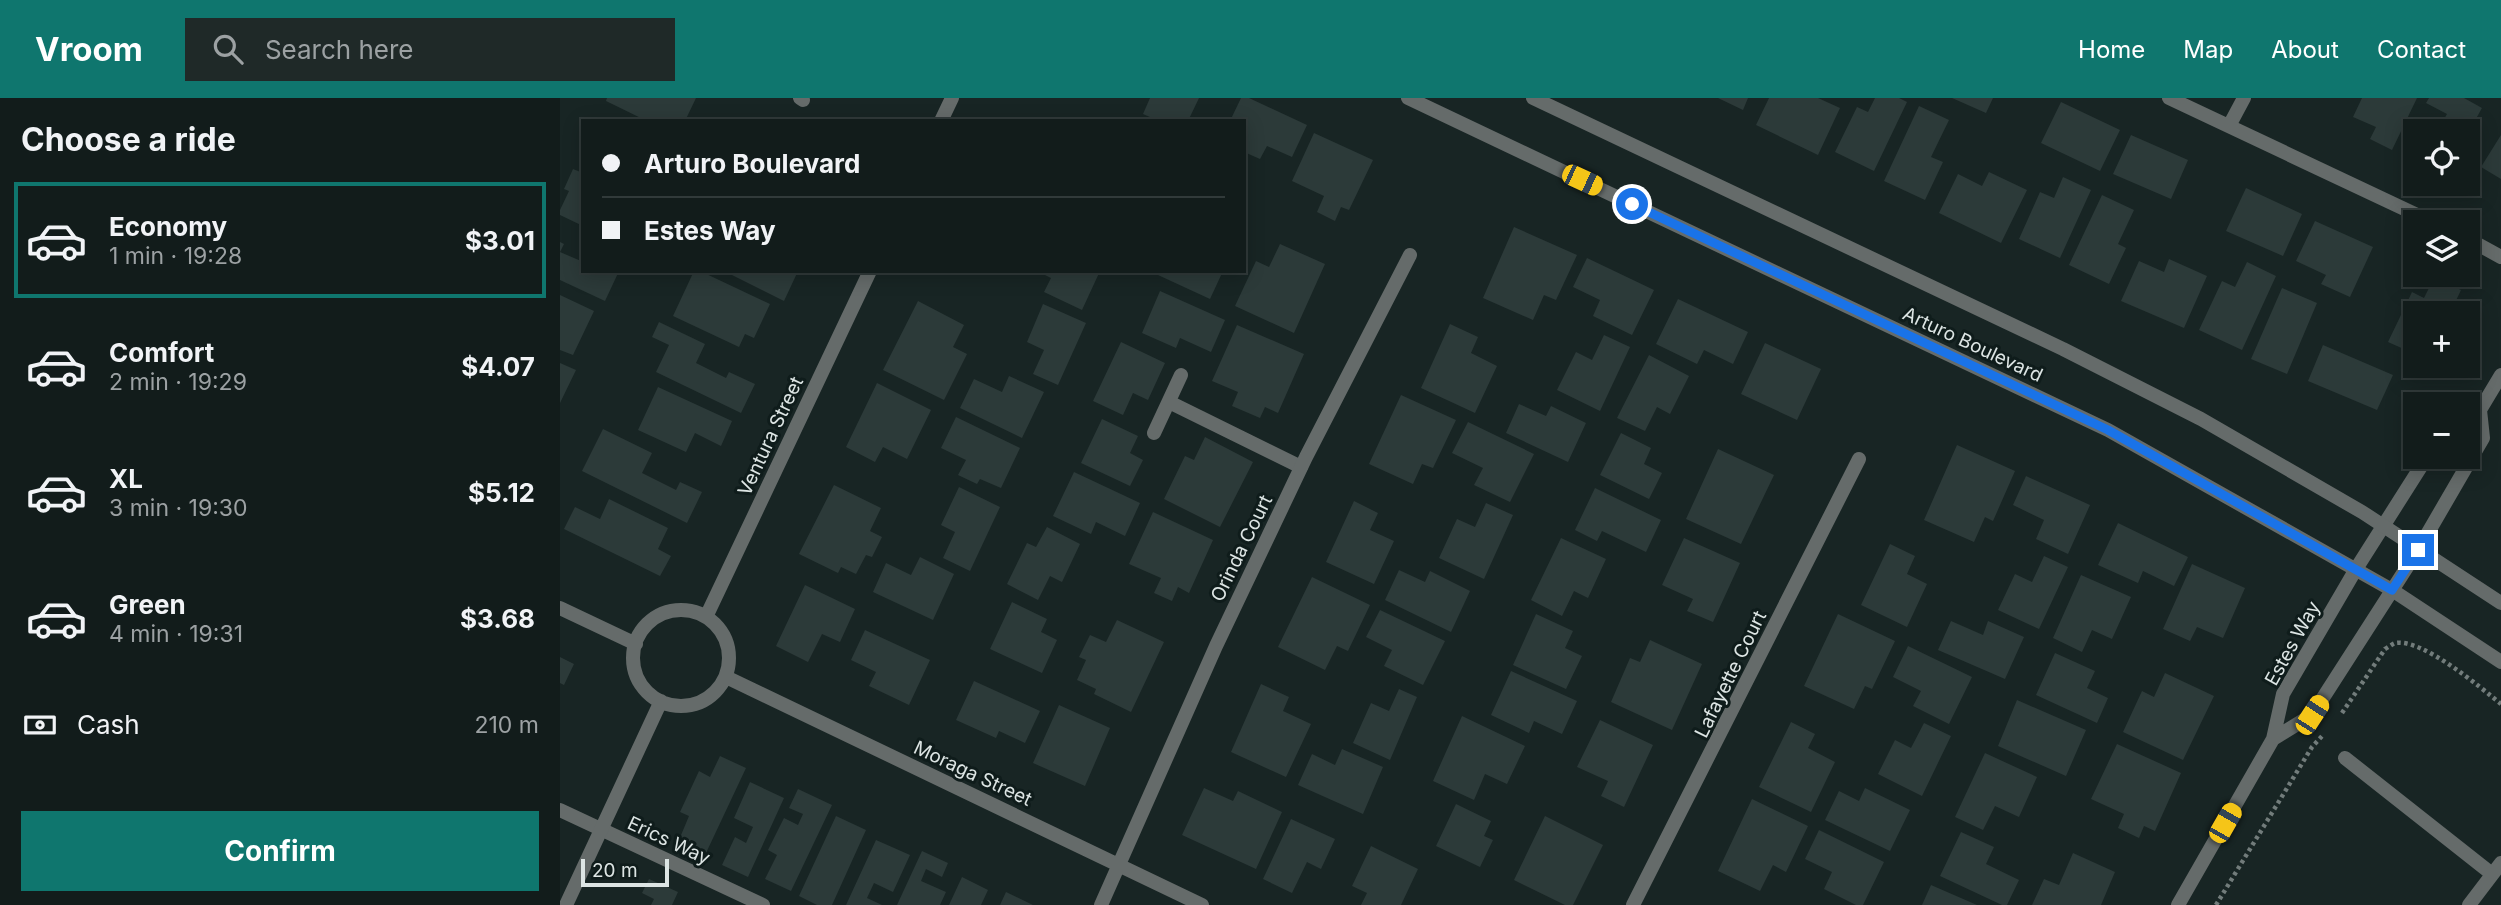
<!DOCTYPE html>
<html lang="en">
<head>
<meta charset="utf-8">
<style>
	:root { --surface:#121c1b; --page:#1f2928; --text:#f1f3f6; --muted:#9ca1a3; --line:#313a3a; --accent:#0f766e }
	body { margin:0; font-family:Inter,sans-serif; background:var(--page); color:var(--text); height:100vh; display:flex; flex-direction:column; font-size:26px; white-space:nowrap }
	* { box-sizing:border-box; margin:0 }
	p { font-size:23px; color:var(--muted) }
	.icon { flex:none; width:38px; height:38px; fill:none; stroke:currentColor; stroke-width:2; stroke-linecap:round; stroke-linejoin:round }
	.map { position:relative; flex:1; overflow:hidden }
	.details { display:flex; flex-direction:column; background:var(--surface); width:560px }
	.details>* { flex:none }
	.guide { position:absolute; left:21px; top:21px; width:665px; height:154px; border-radius:0px; box-shadow:0 4px 18px #0003,0 0 0 2px var(--line); display:grid; align-content:center; height:154px; padding:0 21px; background:var(--surface) }
	.controls { position:absolute; left:1843px; top:21px; display:grid; gap:14px }
	.controls a { display:grid; place-items:center; width:77px; height:77px; border-radius:0px; background:var(--surface); box-shadow:0 4px 18px #0003,0 0 0 2px var(--line); font-size:35px }
	.scale { position:absolute; left:21px; bottom:18px; width:88px; box-sizing:border-box; padding-left:7px; border:4px solid #dde5e4; border-top:0; font-size:19px; line-height:24px; white-space:nowrap; color:#dde5e4; -webkit-text-stroke:5px #0f1c1b; paint-order:stroke }
	.end { position:absolute; width:32px; height:32px; margin:-16px; border:9px solid #1a73e8; background:#fff; box-shadow:0 0 0 4px #fff }
	.from { border-radius:50% }
	.car { position:absolute; width:21px; height:42px; margin:-21px -10px; border-radius:9px; box-shadow:0 0 5px 2px #0007; background:linear-gradient(#f5c518 24%,#345 0 40%,#f5c518 0 76%,#345 0 86%,#f5c518 0) }
	.guide b { display:flex; align-items:center; gap:24px; height:66px; font-size:26px }
	.guide b+b { border-top:2px solid var(--line) }
	.guide i { width:18px; height:18px; background:var(--text) }
	ul { padding:0; list-style:none }
	li { display:flex; align-items:center; gap:21px; height:116px; margin:0 14px 10px; padding:0 7px; border:4px solid transparent; border-radius:0px }
	li div { flex:1 }
	li b { display:block; font-size:26px }
	li em { font-style:normal; font-weight:700 }
	li.on { border-color:var(--accent) }
	li>.icon { width:63px; height:63px; stroke-width:1.5 }
	h2 { padding:0 21px; font-size:32px; line-height:84px }
	.pay { display:flex; align-items:center; gap:18px; height:77px; padding:0 21px; font-size:26px }
	.pay p { margin-inline-start:auto }
	.action { display:flex; gap:14px; margin-top:auto; padding:14px 21px }
	.action a { flex:1; height:80px; border-radius:0px; background:var(--accent); color:#fff; font-size:28px; font-weight:700; line-height:80px; text-align:center }
	header { display:flex; align-items:center; gap:42px; box-sizing:border-box; height:98px; padding:0 35px; background:var(--accent); color:#fff }
	header strong { font-size:33px }
	nav { display:flex; gap:38px; margin-inline-start:auto; font-size:24px }
	.search { width:490px; height:63px; background:var(--page); display:flex; align-items:center; gap:18px; box-sizing:border-box; padding:0 24px; border-radius:0px; color:var(--muted); font-size:26px }
	main { display:flex; flex:1; min-height:0 }
	.map>svg:first-child { display:block }
</style>
</head>
<body>
<header>
<strong>Vroom</strong>
<div class="search"><svg class="icon" aria-label="search" viewBox="0 0 24 24"><circle cx="10" cy="10" r="6"/><path d="M15 15l6 6"/></svg>Search here</div>
<nav><a>Home</a><a>Map</a><a>About</a><a>Contact</a></nav>
</header>
<main>
<section class="details">
<h2>Choose a ride</h2>
<ul>
<li class="on"><svg class="icon" aria-label="car" viewBox="0 0 24 24"><path d="M5 17H2v-5l4-1 3-4h7l3 4 3 1v5h-3M9 17h6M6 11h13"/><circle cx="7" cy="17" r="2"/><circle cx="17" cy="17" r="2"/></svg><div><b>Economy</b><p>1 min · 19:28</p></div><em>$3.01</em></li>
<li><svg class="icon" aria-label="car" viewBox="0 0 24 24"><path d="M5 17H2v-5l4-1 3-4h7l3 4 3 1v5h-3M9 17h6M6 11h13"/><circle cx="7" cy="17" r="2"/><circle cx="17" cy="17" r="2"/></svg><div><b>Comfort</b><p>2 min · 19:29</p></div><em>$4.07</em></li>
<li><svg class="icon" aria-label="car" viewBox="0 0 24 24"><path d="M5 17H2v-5l4-1 3-4h7l3 4 3 1v5h-3M9 17h6M6 11h13"/><circle cx="7" cy="17" r="2"/><circle cx="17" cy="17" r="2"/></svg><div><b>XL</b><p>3 min · 19:30</p></div><em>$5.12</em></li>
<li><svg class="icon" aria-label="car" viewBox="0 0 24 24"><path d="M5 17H2v-5l4-1 3-4h7l3 4 3 1v5h-3M9 17h6M6 11h13"/><circle cx="7" cy="17" r="2"/><circle cx="17" cy="17" r="2"/></svg><div><b>Green</b><p>4 min · 19:31</p></div><em>$3.68</em></li>
</ul>
<div class="pay"><svg class="icon" aria-label="cash" viewBox="0 0 24 24"><path d="M3 7h18v10H3z"/><circle cx="12" cy="12" r="2"/></svg>Cash<p>210 m</p></div>
<div class="action"><a>Confirm</a></div>
</section>
<div class="map">
<svg width="1941" height="807" viewBox="0 0 1941 807">
	<rect width="100%" height="100%" fill="#182524"/>
	<path fill="#2c3a39" d="M47 0H136L125 23H87L46 3Z
		M590 0H639L628 23H599L583 16Z
		M681 0H689L747 27 732 59 707 48 700 61 684 54V23H670Z
		M1158 0H1188L1183 12Z
		M1209 0H1258L1280 10 1258 57 1196 27Z
		M1315 0H1339L1347 4 1314 73 1275 54 1297 9 1308 14Z
		M1392 0H1433L1426 15Z
		M1802 0H1857L1832 52 1810 41 1816 29 1793 19Z
		M1869 0H1904L1922 10 1909 33H1877L1887 16 1866 5Z
		M1501 4 1560 32 1540 73 1481 45Z
		M1359 8 1389 22 1371 59 1383 64 1365 102 1324 83Z
		M754 35 813 62 789 112 781 109 775 123 757 114 764 98 732 83Z
		M1571 37 1628 62 1611 101 1553 76Z
		M1941 37V81L1921 69Z
		M13 71 23 75V128L0 117V112L9 93 4 91Z
		M1429 74 1467 92 1441 145 1379 115 1398 76 1422 88Z
		M1503 79 1531 92 1500 160 1459 141 1480 94 1494 100Z
		M1686 90 1742 116 1723 158 1666 133Z
		M1542 97 1574 112 1558 146 1566 150 1549 186 1509 167Z
		M1755 123 1813 149 1790 199 1761 186 1766 177 1736 163Z
		M954 129 1017 157 996 202 984 197 973 222 923 200Z
		M0 144 4 146 0 154 21 163 23 158V173H59L45 203 0 182Z
		M720 146 765 166 734 235 675 208 696 163 709 169Z
		M1027 160 1094 192 1072 237 1033 218 1040 202 1013 189Z
		M1609 161 1647 178 1624 230 1561 203 1579 163 1604 174Z
		M1687 164 1716 178 1682 252 1639 232 1662 183 1675 189Z
		M134 173H140L210 206 194 240 185 236 179 249 113 218Z
		M164 173H238L224 203Z
		M477 173H540L522 212 484 194 491 180Z
		M599 173H663L650 201 598 177Z
		M1874 180 1901 192 1890 215H1855V256L1828 244 1852 194 1864 200Z
		M1722 190 1757 205 1727 276 1691 261Z
		M600 193 665 222 651 254 620 240 616 250 582 235Z
		M0 197 34 213 13 257 0 252Z
		M1118 201 1188 234 1173 266 1144 252 1137 266 1096 246Z
		M358 203 404 227 393 249 407 256 384 302 323 272Z
		M483 206 526 225 498 287 473 276 484 252 467 244Z
		M99 224 145 246 136 265 166 280 169 274 195 286 181 315 96 274 109 247 92 239Z
		M890 226 918 239 911 255 937 268 915 315 861 290Z
		M677 227 744 256 718 315 705 309 700 320 672 308 678 294 652 283Z
		M1044 237 1070 249 1040 313 997 292 1016 254 1032 262Z
		M561 244 605 265 588 302 573 295 563 317 533 303Z
		M1205 245 1261 271 1237 322 1181 296Z
		M1763 247 1833 277 1817 312 1748 283Z
		M1089 257 1129 278 1110 316 1097 309 1085 333 1057 320Z
		M0 265 16 272 0 305Z
		M449 278 484 294 462 340 400 310 414 281 442 294Z
		M317 285 371 312 347 361 323 349 315 364 286 349Z
		M98 289 172 323 161 348 135 335 126 354 78 332Z
		M841 297 896 322 873 370 862 366 853 386 809 366Z
		M959 306 986 318 991 308 1026 325 1008 364 946 335Z
		M396 319 460 350 441 390 420 381 417 386 398 377 406 362 381 350Z
		M542 321 578 338 570 355 583 362 570 388 521 365Z
		M908 324 974 356 950 404 914 387 923 370 892 355Z
		M43 331 92 355 82 375 116 392 120 384 142 394 127 425 22 373Z
		M1061 335 1091 350 1084 366 1102 375 1089 401 1040 377Z
		M645 339 693 364 660 429 604 401 625 358 634 362Z
		M1397 347 1455 373 1433 423 1425 419 1414 444 1364 422Z
		M1158 351 1214 377 1181 446 1126 421Z
		M514 374 580 405 565 438 536 424 531 436 493 418Z
		M1466 378 1530 407 1508 456 1476 441 1484 422 1453 407Z
		M274 387 321 410 310 433 322 439 312 459 306 457 296 476 281 469 278 475 239 456Z
		M399 389 440 409 410 473 383 460 395 434 381 427Z
		M1035 390 1101 422 1086 454 1042 433 1037 443 1015 432Z
		M49 401 108 430 98 451 111 458 100 478 4 431 15 409 40 421Z
		M794 403 818 415 810 432 834 443 814 486 766 464Z
		M926 405 953 417 924 481 879 460 897 421 915 429Z
		M593 414 653 442 629 495 618 489 612 503 594 495 601 480 569 466Z
		M1558 425 1628 459 1614 488 1583 473 1578 485 1538 467Z
		M487 429 520 446 502 484 490 478 478 502 447 486 467 445 476 449Z
		M1001 440 1046 461 1028 500 1014 493 1002 518 971 502Z
		M1124 440 1180 465 1153 524 1127 513 1133 501 1102 487Z
		M1330 446 1355 458 1347 476 1367 486 1347 529 1301 507Z
		M1484 458 1508 469 1479 531 1438 512 1455 476 1472 484Z
		M360 459 394 476 373 522 313 494 326 465 351 477Z
		M1632 466 1685 490 1663 540 1637 529 1630 543 1603 531Z
		M839 472 865 484 870 473 910 493 891 534 825 502Z
		M1521 477 1571 499 1552 541 1532 532 1522 554 1493 540Z
		M752 479 810 507 788 553 777 548 765 572 718 549Z
		M245 487 295 511 280 544 262 536 248 564 216 548Z
		M452 504 487 521 481 534 497 542 482 575 430 551Z
		M820 512 885 543 863 587 824 568 832 552 806 539Z
		M976 516 1013 533 1005 550 1022 558 1006 591 953 567Z
		M1278 516 1335 543 1312 591 1305 588 1294 611 1244 588Z
		M557 522 604 544 571 614 534 596 536 591 517 582 526 562 519 559 530 537 546 544Z
		M1391 523 1423 537 1428 523 1464 539 1445 581 1378 552Z
		M305 532 370 562 349 607 309 588 316 574 291 562Z
		M1090 542 1142 566 1112 632 1051 604 1070 560 1080 564Z
		M1348 548 1412 579 1389 626 1353 608 1361 593 1333 579Z
		M1495 555 1535 573 1527 590 1548 600 1537 625 1476 597Z
		M0 559 14 566 4 587 0 585Z
		M951 573 1017 603 1002 636 974 623 969 635 931 617Z
		M1605 575 1654 598 1623 662 1563 634 1582 593 1594 599Z
		M414 583 480 613 465 645 439 633 436 640 396 622Z
		M701 586 729 599 723 613 751 626 726 679 671 654Z
		M839 591 857 599 830 662 793 645 811 605 829 613Z
		M1457 602 1526 632 1506 678 1438 648Z
		M499 607 550 630 525 688 473 665Z
		M902 618 965 648 947 686 925 676 914 702 873 683Z
		M1040 622 1093 647 1064 709 1041 698 1048 683 1017 669Z
		M1231 624 1255 636 1248 650 1275 664 1251 714 1199 689Z
		M1364 625 1391 638 1362 698 1318 676 1335 642 1351 650Z
		M1557 646 1621 675 1595 733 1584 728 1579 740 1558 730 1564 716 1531 701Z
		M782 651 823 669 803 716 738 687 752 656 775 667Z
		M1425 655 1477 679 1459 719 1435 708 1423 732 1395 719Z
		M160 658 186 670 146 755 119 742 129 718 120 714 139 673 150 679Z
		M190 684 224 700 188 779 162 767 175 739 186 745 193 729 174 720Z
		M644 690 673 703 678 693 722 714 696 771 622 737Z
		M1305 690 1350 712 1330 753 1265 722 1279 693 1299 703Z
		M238 691 272 707 231 793 205 781 217 757 208 752 224 720 238 727 243 716 229 710Z
		M1192 701 1248 728 1226 774 1213 767 1200 793 1158 773Z
		M896 706 931 723 924 738 933 742 920 769 876 748Z
		M276 718 306 732 272 807H257L239 798Z
		M985 718 1043 747 1013 807H1005L954 782Z
		M731 721 775 741 761 771 747 764 732 795 703 781Z
		M1259 732 1324 764 1303 807H1296L1264 791 1272 774 1245 761Z
		M1401 734 1434 749 1426 766 1459 782 1447 807H1442L1380 778Z
		M316 742 350 757 333 794 314 785 307 800 322 807H286Z
		M811 748 858 771 841 807H801L807 795 792 788Z
		M362 753 388 765 382 779 366 771 361 783 386 794 380 807H337Z
		M1513 755 1555 774 1541 807H1472L1484 781 1499 787Z
		M402 779 428 792 421 807H389Z
		M89 781 118 794 112 807H91L94 801 82 795Z
		M1371 787 1417 807H1362Z
		M446 794 473 807H440Z"/>
	<g fill="none" stroke-linecap="round" stroke-linejoin="round">
		<path stroke="#727c7b" stroke-width="4.5" stroke-dasharray="3.5 3.5" stroke-linecap="butt" d="M1782 615 1825 551C1829 549 1832 546 1835 545 1862 540 1920 589 1941 606
			M1656 807 1752 649 1763 637"/>
		<path stroke="#656b6a" stroke-width="14" d="M609 304 741 369
			M594 335 621 277
			M1785 660 1932 776
			M0 712 203 807
			M1909 807 1941 765"/>
		<path stroke="#656b6a" stroke-width="14" d="M240 0 243 2
			M1609 0 1872 124
			M381 23 392 0
			M1669 28 1684 0
			M1908 141 1941 159
			M0 510 76 546
			M73 560a48 48 0 1 1 96 0a48 48 0 1 1-96 0Z
			M146 519 310 173
			M166 579 642 807
			M1713 641 1752 617 1858 452 1923 340 1920 312 1941 277
			M6 807 101 603
			M541 807 656 548 746 359 850 157
			M1073 807 1299 361
			M1618 807 1713 641 1723 596 1796 471 1867 359"/>
		<path stroke="#656b6a" stroke-width="14" d="M848 0 1548 332 1832 492 1941 564
			M973 0 1503 251 1641 321 1802 414 1941 505"/>
	</g>
	<g fill="none" stroke-linecap="round" stroke-linejoin="round">
		<path stroke="#1a73e8" stroke-width="9" d="M1072 106 1548 332 1832 492 1858 452"/>
	</g>
	<g text-anchor="middle" stroke-width="6" stroke-linejoin="round" paint-order="stroke">
		<g font-size="19" fill="#dde5e4" stroke="#0f1c1b">
			<text transform="translate(1413 246) rotate(25)" y="7">Arturo Boulevard</text>
			<text transform="translate(210 338) rotate(-65)" y="7">Ventura Street</text>
			<text transform="translate(681 450) rotate(-64)" y="7">Orinda Court</text>
			<text transform="translate(1732 545) rotate(-61)" y="7">Estes Way</text>
			<text transform="translate(1170 576) rotate(-64)" y="7">Lafayette Court</text>
			<text transform="translate(413 675) rotate(25)" y="7">Moraga Street</text>
			<text transform="translate(109 742) rotate(25)" y="7">Erics Way</text>
		</g>
	</g>
</svg>
<div class="controls">
<a><svg class="icon" aria-label="locate" viewBox="0 0 24 24"><circle cx="12" cy="12" r="6"/><path d="M12 2v4M12 18v4M2 12h4M18 12h4"/></svg></a>
<a><svg class="icon" aria-label="layers" viewBox="0 0 24 24"><path d="M12 4l9 5-9 5-9-5zM3 14l9 5 9-5"/></svg></a>
<a>+</a>
<a>−</a>
</div>
<div class="scale">20 m</div>
<i class="end from" style="left:1072px;top:106px"></i>
<i class="end" style="left:1858px;top:452px"></i>
<i class="car" style="left:1022px;top:82px;rotate:115deg"></i>
<i class="car" style="left:1752px;top:617px;rotate:33deg"></i>
<i class="car" style="left:1665px;top:725px;rotate:30deg"></i>
<div class="guide">
<b><i class="from"></i>Arturo Boulevard</b>
<b><i></i>Estes Way</b>
</div>
</div>
</main>
</body>
</html>
